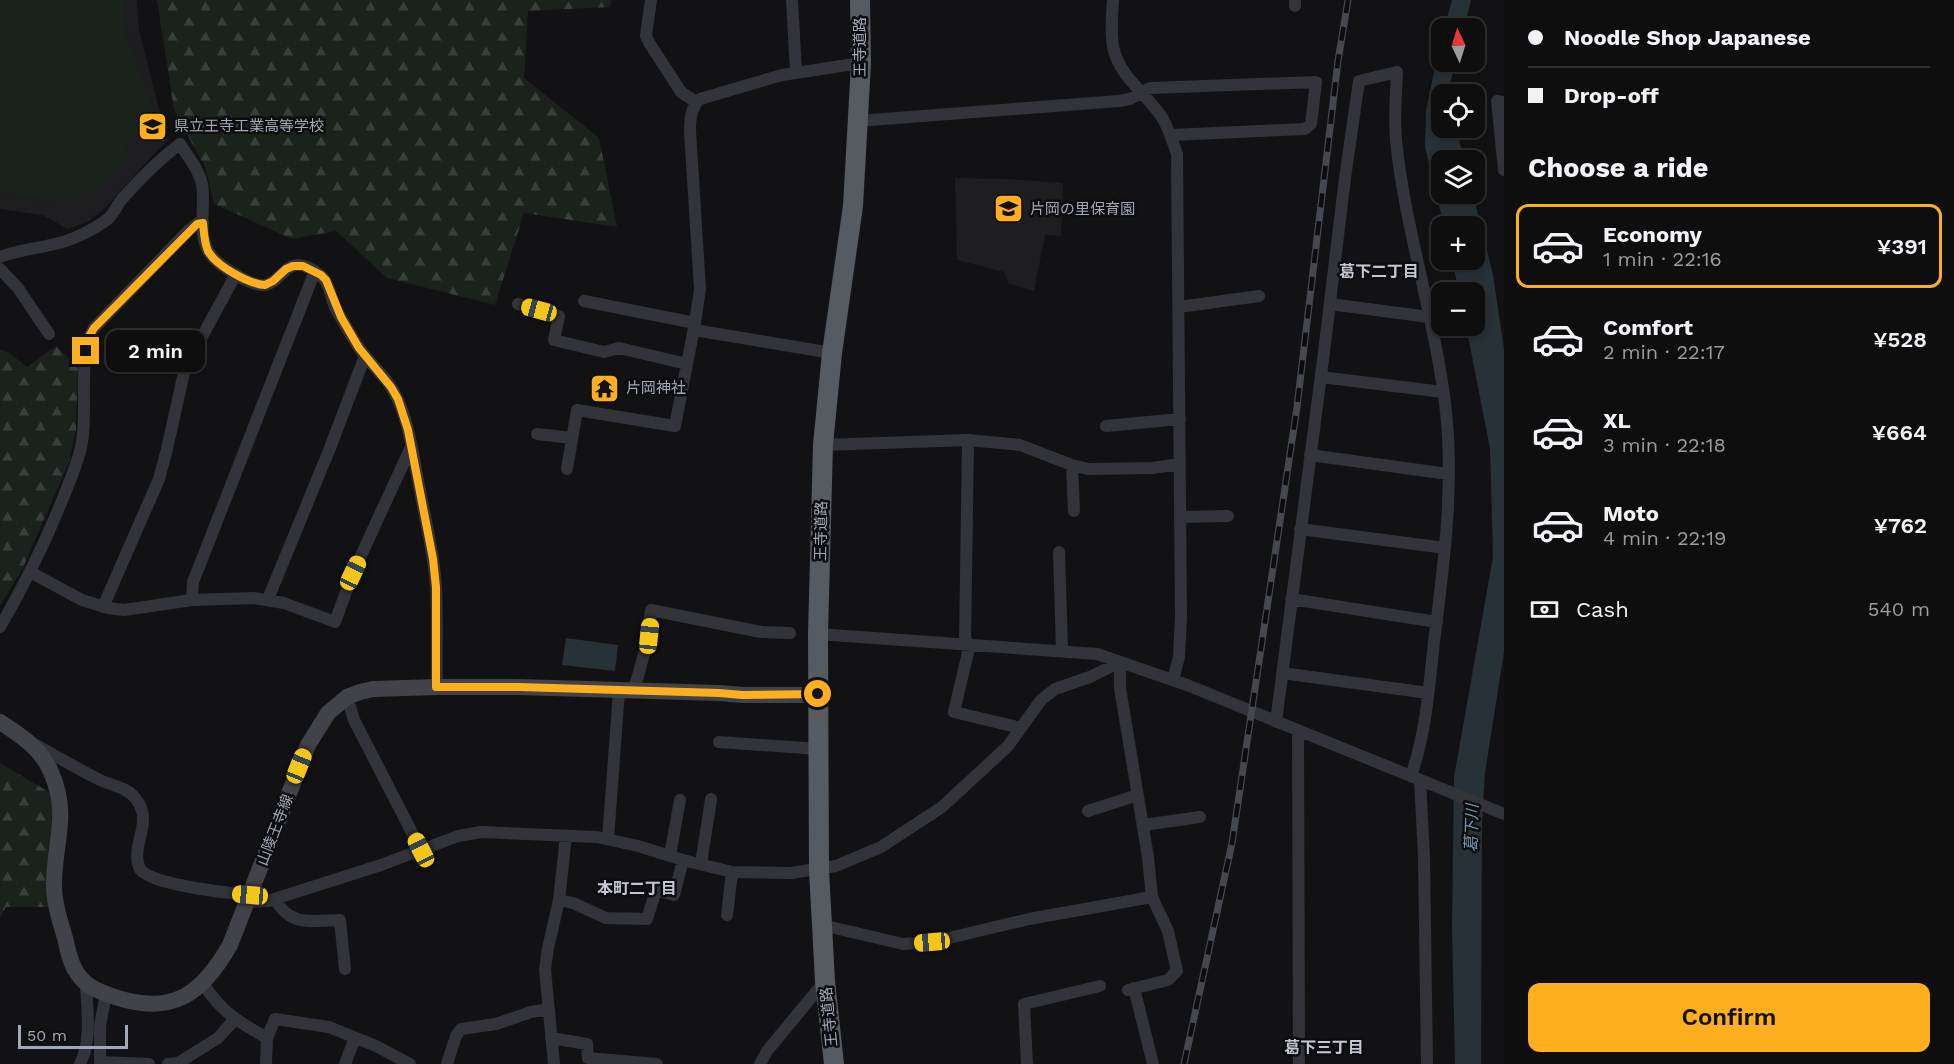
<!DOCTYPE html>
<html lang="en">
<head>
<meta charset="utf-8">
<style>
	:root { --surface:#0e0e0f; --page:#1c1c1d; --text:#f1f3f6; --muted:#9b9c9e; --line:#2e2e2f; --accent:#feaf1f }
	body { margin:0; font-family:"Work Sans","Noto Sans JP",sans-serif; background:var(--page); color:var(--text); height:100vh; display:flex; flex-direction:column; font-size:22px; white-space:nowrap }
	* { box-sizing:border-box; margin:0 }
	p { font-size:20px; color:var(--muted) }
	.icon { flex:none; width:33px; height:33px; fill:none; stroke:currentColor; stroke-width:2; stroke-linecap:round; stroke-linejoin:round }
	.map { position:relative; flex:1; overflow:hidden }
	.panel { display:flex; flex-direction:column; background:var(--surface); width:450px }
	.panel>* { flex:none }
	.guide { display:grid; align-content:center; height:132px; padding:0 24px; background:var(--surface) }
	.needle { width:39px; rotate:356deg }
	.buttons { position:absolute; left:1431px; top:18px; display:grid; gap:12px }
	.buttons a { display:grid; place-items:center; width:54px; height:54px; border-radius:12px; background:var(--surface); box-shadow:0 3px 9px #0003,0 0 0 2px var(--line); font-size:30px }
	.scale { position:absolute; left:18px; bottom:15px; width:110px; box-sizing:border-box; padding-left:6px; border:3px solid #a2a8b5; border-top:0; font-size:16px; line-height:21px; white-space:nowrap; color:#a2a8b5; -webkit-text-stroke:4px #0d0d0f; paint-order:stroke }
	.end { position:absolute; width:27px; height:27px; margin:-14px; border:8px solid #feaf1f; background:#111; box-shadow:0 0 0 3px #111 }
	.from { border-radius:50% }
	.bubble { position:absolute; height:42px; border-radius:12px; background:var(--surface); box-shadow:0 3px 9px #0003,0 0 0 2px var(--line); font-size:20px; font-weight:600; line-height:42px; text-align:center }
	.car { position:absolute; width:18px; height:36px; margin:-18px -9px; border-radius:8px; box-shadow:0 0 4px 2px #0007; background:linear-gradient(#f5c518 24%,#345 0 40%,#f5c518 0 76%,#345 0 86%,#f5c518 0) }
	.guide b { display:flex; align-items:center; gap:21px; height:57px; font-size:22px }
	.guide b+b { border-top:2px solid var(--line) }
	.guide i { width:15px; height:15px; background:var(--text) }
	ul { padding:0; list-style:none }
	li { display:flex; align-items:center; gap:18px; height:84px; margin:0 12px 9px; padding:0 12px; border:3px solid transparent; border-radius:12px }
	li div { flex:1 }
	li b { display:block; font-size:22px }
	li em { font-style:normal; font-weight:600 }
	li.active { border-color:var(--accent) }
	li>.icon { width:54px; height:54px; stroke-width:1.5 }
	h2 { padding:0 24px; font-size:27px; line-height:72px }
	.pay { display:flex; align-items:center; gap:15px; height:66px; padding:0 24px; font-size:22px }
	.pay p { margin-inline-start:auto }
	.primary-button { display:flex; gap:12px; margin-top:auto; padding:12px 24px }
	.primary-button a { flex:1; height:69px; border-radius:12px; background:var(--accent); color:#111; font-size:24px; font-weight:600; line-height:69px; text-align:center }
	main { display:flex; flex:1; min-height:0 }
	.map>svg:first-child { display:block }
</style>
</head>
<body>
<main>
<div class="map">
<svg width="1504" height="1064" viewBox="0 0 1504 1064">
	<defs>
		<pattern id="forest-firs" width="22" height="20" patternUnits="userSpaceOnUse" patternTransform="scale(1.5)"><rect width="22" height="20" fill="#1a221b"/><path d="M5 1l3.5 6h-7zM16 11l3.5 6h-7z" fill="#383f3a"/></pattern>
	</defs>
	<rect width="100%" height="100%" fill="#121214"/>
	<path fill="#1e1e21" d="M124 0H137L139 31 167 140 102 211 89 221 68 229 42 215 0 209V193L44 201 125 148 155 112 125 31Z
		M955 178 1008 179 1063 183 1061 236 1045 235 1034 291 1009 284 1004 272 957 260Z"/>
	<path fill="url(#forest-firs)" d="M157 0H611L610 7 528 11 524 78 599 138 617 227 524 213 495 305 387 278 336 231 292 239 214 204 205 167 174 110Z
		M56 346 78 368 76 431 69 462 23 568 0 606V349L8 352 27 367Z
		M0 763 52 794 57 826 50 907H6L0 918Z"/>
	<path fill="#1a221b" d="M0 0H124L125 31 155 112 125 148V163L90 195 44 201 0 193Z"/>
	<path fill="#273138" d="M1452 0H1471L1464 28H1444Z
		M1441 38 1442 62H1455L1448 94H1442V128H1456L1464 160H1442V194H1473L1493 275 1504 349V652L1485 773 1482 823 1481 1064H1455L1452 927 1454 777 1493 557 1490 448 1466 326H1474V292H1459L1452 260H1474V226H1444L1425 147 1426 111Z
		M566 638 618 645 615 671 562 665Z"/>
	<g fill="none" stroke-linecap="round" stroke-linejoin="round">
		<path stroke="#333439" stroke-width="12" d="M651 0 646 36 650 44 681 92 696 102
			M792 0 796 72
			M1113 0C1112 16 1110 35 1114 51 1122 79 1148 95 1163 119 1169 130 1173 142 1177 154L1181 617 1179 657 1173 680
			M1295 0V6
			M1504 102 1497 101 1504 170
			M857 121 1119 101 1130 99 1150 88 1316 82 1311 124 1305 129 1171 135
			M0 257C16 251 33 249 50 245 69 242 94 230 109 218 115 212 117 205 122 199 140 179 158 160 180 144 188 157 199 169 202 184 206 206 196 236 211 255 218 265 253 288 265 285 285 281 287 249 320 275 330 283 330 296 335 307 339 315 344 323 348 330 354 340 359 349 366 357 378 371 391 383 398 400 409 425 413 453 418 480 424 515 434 551 436 587 438 620 436 654 437 687
			M0 269 18 288 49 334
			M584 301 695 323
			M518 304 559 316 554 340 604 352 619 348 687 364
			M1330 304 1429 317
			M1179 307 1259 296
			M694 330 832 353
			M1321 377 1443 392
			M1106 426 1180 419
			M537 434 572 438
			M823 445 968 440 1020 445 1072 465 1088 469 1152 468 1180 464
			M1310 455 1448 474
			M1072 465 1074 511
			M567 469 577 410 675 426 695 323 700 289 690 131C690 119 691 107 700 99L782 75 861 63
			M1180 517 1228 516
			M1300 529 1445 548
			M1059 552 1062 650
			M30 572 82 600 108 608 124 610 192 600 253 598 284 603 335 622 353 573 411 447
			M268 599 330 448 365 356
			M1291 599 1437 622
			M192 600 193 582 315 271
			M103 607 159 479 167 449 185 368 236 274
			M0 627C24 586 45 543 63 498 70 480 79 461 82 442 88 409 77 355 94 328L189 230 197 224 203 223
			M818 634 1097 654 1187 685 1504 814
			M965 644 968 440
			M970 644 954 712 1021 728
			M1282 673 1428 693
			M633 691C643 664 648 638 651 610L761 632 790 633
			M347 697 354 720 421 850
			M1276 722 1324 352 1345 178 1359 81 1397 72C1396 95 1394 117 1396 140 1405 229 1434 314 1445 403 1455 482 1444 563 1434 642 1429 687 1426 733 1411 776
			M1298 730 1299 1064
			M719 742 819 749
			M36 745C57 757 78 769 100 780 112 786 127 787 136 799 147 813 143 826 139 842 137 850 136 861 140 869 151 885 229 893 250 895
			M1420 780 1424 857 1427 1064
			M1088 811 1138 795
			M1143 825 1200 817
			M608 839 619 691
			M670 856 680 800
			M701 864 711 799
			M275 899C290 927 312 921 340 920L345 969
			M559 900 573 903 606 918 647 919 656 890 674 895 683 860
			M247 902 268 901 381 865 458 836 481 832 597 837 638 846 683 860 732 872 791 873 836 866 881 847 942 807 1008 746 1041 700 1055 689 1090 677 1120 662V688L1148 857 1152 897 1168 931 1177 971 1168 980 1128 990
			M727 915 732 872
			M822 925 903 944 932 942 1029 919 1152 897
			M203 984C223 1013 237 1021 267 1038
			M1134 988 1153 1064
			M106 993 100 1026V1062L149 1064
			M551 1038 587 1044 588 1058 657 1064
			M80 1064C92 1041 87 1009 86 984
			M168 1064 178 1063 218 1038 234 1020
			M266 1064 267 1038 275 1019 329 1027 376 1046 410 1064
			M345 1064 355 1038
			M447 1064 456 1036 461 1029 496 1024 531 1012 549 1009
			M554 1064 545 970 548 948 559 900 566 836
			M760 1064 767 1051 825 981
			M1027 1064 1024 1004 1100 986"/>
		<path stroke="#414349" stroke-width="16" d="M0 722C21 736 41 748 51 772 70 815 54 842 54 885 54 903 60 921 65 938 68 950 70 963 77 973 86 987 100 992 115 997 173 1016 202 994 230 945L308 745 328 713 347 697 360 692 373 689 437 687H519L719 693 743 695H818"/>
		<path stroke="#565a61" stroke-width="20" d="M834 1064 825 981 819 870 818 634 823 445 832 353 853 206 861 63 860 0"/>
		<defs>
			<path id="rail" d="M1184 1064 1232 843 1297 407 1338 61 1348 0"/>
		</defs>
		<use href="#rail" stroke="#45484e" stroke-width="7"/>
		<use href="#rail" stroke="#0d0d0f" stroke-width="4.5" stroke-dasharray="14" stroke-linecap="butt"/>
	</g>
	<g fill="none" stroke-linecap="round" stroke-linejoin="round">
		<path stroke="#feaf1f" stroke-width="8" d="M86 351 88 338 94 328 197 224 203 223C204 232 204 242 208 251 216 266 249 284 265 285L273 281 286 269 293 266H303L321 275 326 280 341 317 359 348 391 387 398 399 408 430 433 559 436 587V687H519L719 693 743 695 818 694"/>
	</g>
	<defs>
		<symbol id="school-square" viewBox="-11 -11 22 22"><rect x="-9" y="-9" width="18" height="18" rx="4" fill="#feaf1f" stroke="#0d0d0f"/><path d="M0-5L7-2L0 1L-7-2ZM-4 1L0 2.5L4 1V4Q0 6-4 4Z" fill="#111"/></symbol>
		<symbol id="temple-square" viewBox="-11 -11 22 22"><rect x="-9" y="-9" width="18" height="18" rx="4" fill="#feaf1f" stroke="#0d0d0f"/><path d="M0-6L5-2H3V0L6.5 2.5H4V6H1.5V3h-3V6H-4V2.5H-6.5L-3 0V-2H-5Z" fill="#111"/></symbol>
	</defs>
	<g fill-rule="evenodd">
		<use href="#school-square" x="136" y="110" width="33" height="33"/>
		<use href="#school-square" x="992" y="192" width="33" height="33"/>
		<use href="#temple-square" x="588" y="372" width="33" height="33"/>
	</g>
	<g text-anchor="middle" stroke-width="5" stroke-linejoin="round" paint-order="stroke">
		<g font-size="15" fill="#a2a8b5" stroke="#0d0d0f">
			<text transform="translate(860 47) rotate(-90)" y="5">王寺道路</text>
			<text transform="translate(821 531) rotate(-89)" y="5">王寺道路</text>
			<text transform="translate(275 830) rotate(-69)" y="5">山陵王寺線</text>
			<text transform="translate(829 1017) rotate(-96)" y="5">王寺道路</text>
		</g>
		<g font-size="15" fill="#a2a8b5" stroke="#0d0d0f" text-anchor="start">
			<text x="174" y="131">県立王寺工業高等学校</text>
			<text x="1030" y="214">片岡の里保育園</text>
			<text x="626" y="393">片岡神社</text>
		</g>
		<g font-size="16" font-weight="bold" fill="#c4c7d1" stroke="#0d0d0f">
			<text x="1379" y="277">葛下二丁目</text>
			<text x="637" y="894">本町二丁目</text>
			<text x="1324" y="1053">葛下三丁目</text>
		</g>
		<g font-size="16" font-style="italic" fill="#7698b3" stroke="#0d0d0f">
			<text transform="translate(1471 828) rotate(-88)" y="6">葛下川</text>
		</g>
	</g>
</svg>
<div class="buttons">
<a><svg class="needle" viewBox="-14 -14 28 28"><path d="M0-13l5 13h-10z" fill="#e53935"/><path d="M0 13l5-13h-10z" fill="#9b9c9e"/></svg></a>
<a><svg class="icon" aria-label="locate" viewBox="0 0 24 24"><circle cx="12" cy="12" r="6"/><path d="M12 2v4M12 18v4M2 12h4M18 12h4"/></svg></a>
<a><svg class="icon" aria-label="layers" viewBox="0 0 24 24"><path d="M12 4l9 5-9 5-9-5zM3 14l9 5 9-5"/></svg></a>
<a>+</a>
<a>−</a>
</div>
<div class="scale">50 m</div>
<i class="end from" style="left:818px;top:694px"></i>
<i class="end" style="left:86px;top:351px"></i>
<div class="bubble" style="left:106px;top:330px;width:99px">2 min</div>
<i class="car" style="left:539px;top:310px;rotate:285deg"></i>
<i class="car" style="left:353px;top:573px;rotate:25deg"></i>
<i class="car" style="left:649px;top:636px;rotate:6deg"></i>
<i class="car" style="left:299px;top:766px;rotate:22deg"></i>
<i class="car" style="left:421px;top:850px;rotate:333deg"></i>
<i class="car" style="left:250px;top:895px;rotate:275deg"></i>
<i class="car" style="left:932px;top:942px;rotate:265deg"></i>
</div>
<section class="panel">
<div class="guide">
<b><i class="from"></i>Noodle Shop Japanese</b>
<b><i></i>Drop-off</b>
</div>
<h2>Choose a ride</h2>
<ul>
<li class="active"><svg class="icon" aria-label="car" viewBox="0 0 24 24"><path d="M5 17H2v-5l4-1 3-4h7l3 4 3 1v5h-3M9 17h6M6 11h13"/><circle cx="7" cy="17" r="2"/><circle cx="17" cy="17" r="2"/></svg><div><b>Economy</b><p>1 min · 22:16</p></div><em>¥391</em></li>
<li><svg class="icon" aria-label="car" viewBox="0 0 24 24"><path d="M5 17H2v-5l4-1 3-4h7l3 4 3 1v5h-3M9 17h6M6 11h13"/><circle cx="7" cy="17" r="2"/><circle cx="17" cy="17" r="2"/></svg><div><b>Comfort</b><p>2 min · 22:17</p></div><em>¥528</em></li>
<li><svg class="icon" aria-label="car" viewBox="0 0 24 24"><path d="M5 17H2v-5l4-1 3-4h7l3 4 3 1v5h-3M9 17h6M6 11h13"/><circle cx="7" cy="17" r="2"/><circle cx="17" cy="17" r="2"/></svg><div><b>XL</b><p>3 min · 22:18</p></div><em>¥664</em></li>
<li><svg class="icon" aria-label="car" viewBox="0 0 24 24"><path d="M5 17H2v-5l4-1 3-4h7l3 4 3 1v5h-3M9 17h6M6 11h13"/><circle cx="7" cy="17" r="2"/><circle cx="17" cy="17" r="2"/></svg><div><b>Moto</b><p>4 min · 22:19</p></div><em>¥762</em></li>
</ul>
<div class="pay"><svg class="icon" aria-label="cash" viewBox="0 0 24 24"><path d="M3 7h18v10H3z"/><circle cx="12" cy="12" r="2"/></svg>Cash<p>540 m</p></div>
<div class="primary-button"><a>Confirm</a></div>
</section>
</main>
</body>
</html>
